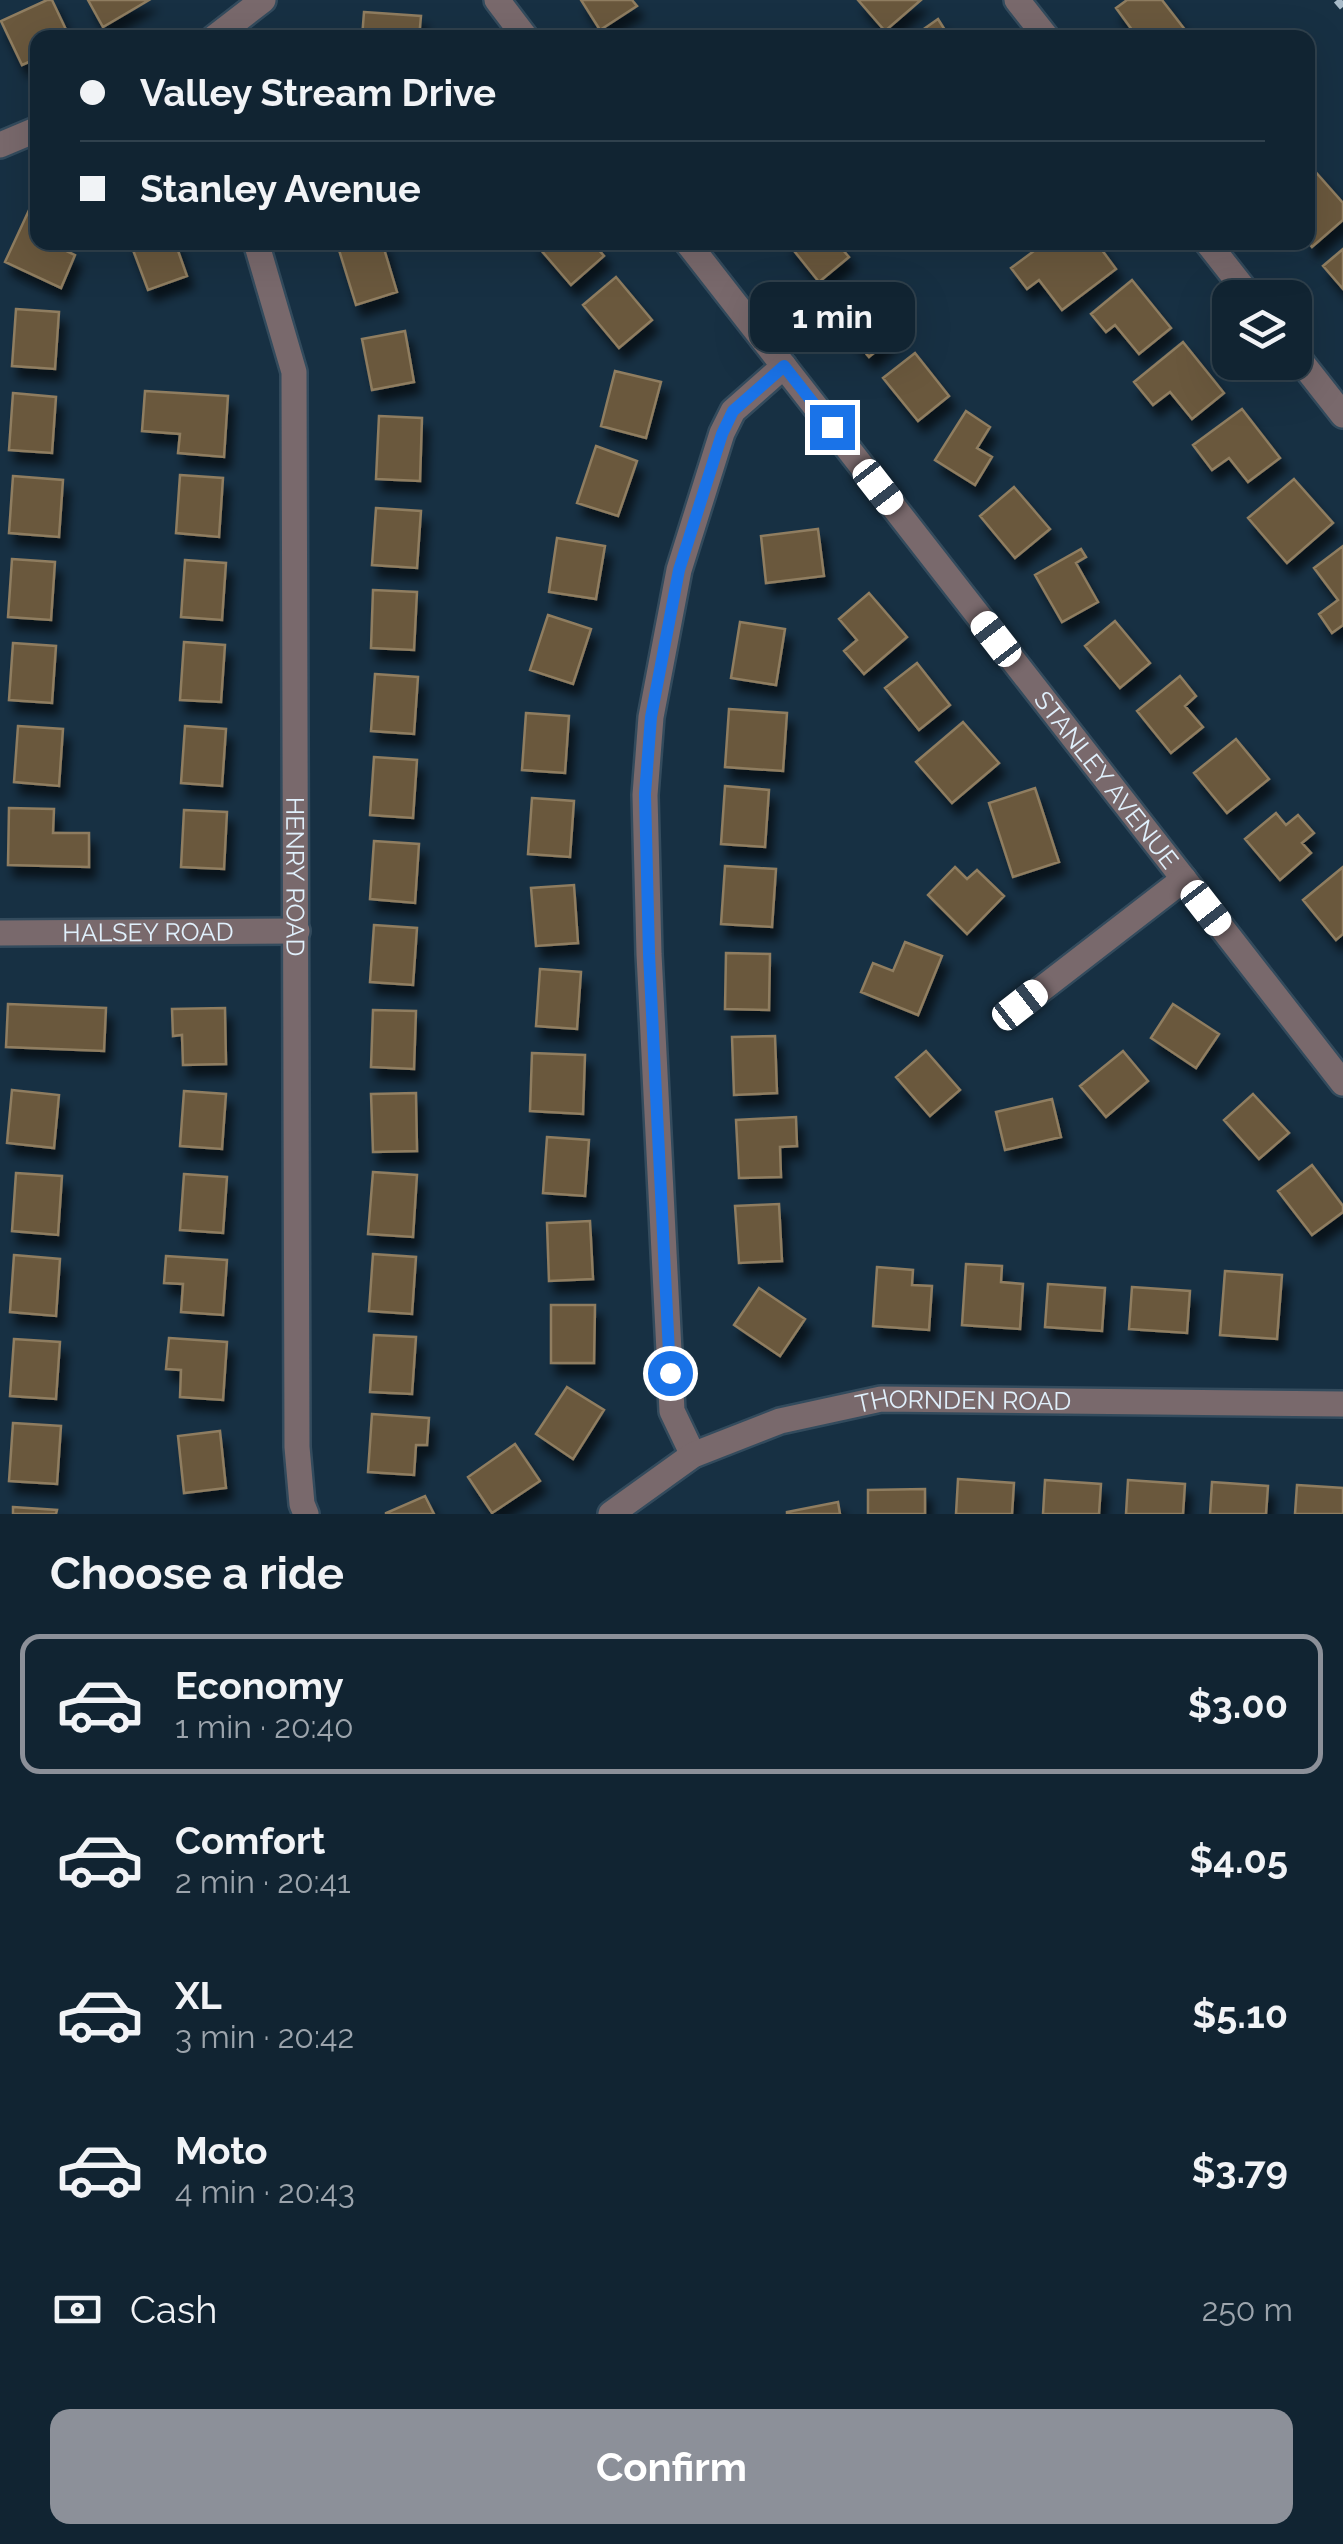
<!DOCTYPE html>
<html lang="en">
<head>
<meta charset="utf-8">
<style>
	:root { --surface:#112432; --page:#1e303e; --text:#f1f3f6; --muted:#9ca4ac; --line:#30414d; --accent:#8c9099 }
	body { margin:0; font-family:Raleway,sans-serif; background:var(--page); color:var(--text); height:100vh; display:flex; flex-direction:column; font-size:38px; white-space:nowrap }
	* { box-sizing:border-box; margin:0 }
	p { font-size:32px; color:var(--muted) }
	.icon { flex:none; width:55px; height:55px; fill:none; stroke:currentColor; stroke-width:2; stroke-linecap:round; stroke-linejoin:round }
	.map { position:relative; height:1514px; overflow:hidden }
	.sheet { display:flex; flex-direction:column; background:var(--surface); flex:1 }
	.sheet>* { flex:none }
	.banner { position:absolute; left:30px; top:30px; width:1285px; height:220px; border-radius:20px; box-shadow:0 10px 40px #0002,0 0 0 2px var(--line); display:grid; align-content:center; height:220px; padding:0 50px; background:var(--surface) }
	.fabs { position:absolute; left:1212px; top:280px; display:grid; gap:20px }
	.fabs a { display:grid; place-items:center; width:100px; height:100px; border-radius:20px; background:var(--surface); box-shadow:0 10px 40px #0002,0 0 0 2px var(--line); font-size:50px }
	.end { position:absolute; width:45px; height:45px; margin:-22px; border:12px solid #1a73e8; background:#fff; box-shadow:0 0 0 5px #fff }
	.from { border-radius:50% }
	.bubble { position:absolute; height:70px; border-radius:20px; background:var(--surface); box-shadow:0 10px 40px #0002,0 0 0 2px var(--line); font-size:32px; font-weight:700; line-height:70px; text-align:center }
	.car { position:absolute; width:30px; height:60px; margin:-30px -15px; border-radius:12px; box-shadow:0 0 8px 2px #0007; background:linear-gradient(#fff 24%,#345 0 40%,#fff 0 76%,#345 0 86%,#fff 0) }
	.banner b { display:flex; align-items:center; gap:35px; height:95px; font-size:38px }
	.banner b+b { border-top:2px solid var(--line) }
	.banner i { width:25px; height:25px; background:var(--text) }
	ul { padding:0; list-style:none }
	li { display:flex; align-items:center; gap:30px; height:140px; margin:0 20px 15px; padding:0 30px; border:5px solid transparent; border-radius:20px }
	li div { flex:1 }
	li b { display:block; font-size:38px }
	li em { font-style:normal; font-weight:700 }
	li.active { border-color:var(--accent) }
	li>.icon { width:90px; height:90px; stroke-width:1.5 }
	h2 { padding:0 50px; font-size:45px; line-height:120px }
	.pay { display:flex; align-items:center; gap:25px; height:110px; padding:0 50px; font-size:38px }
	.pay p { margin-inline-start:auto }
	.cta { display:flex; gap:20px; margin-top:auto; padding:20px 50px }
	.cta a { flex:1; height:115px; border-radius:20px; background:var(--accent); color:#fff; font-size:40px; font-weight:700; line-height:115px; text-align:center }
	.map>svg:first-child { display:block }
</style>
</head>
<body>
<div class="map">
<svg width="1343" height="1514" viewBox="0 0 1343 1514">
	<defs>
		<filter id="shadow"><feDropShadow dx="6" dy="11" stdDeviation="5" flood-color="#0009"/></filter>
	</defs>
	<rect width="100%" height="100%" fill="#173043"/>
	<path fill="#6a593d" stroke="#8f7d60" stroke-width="2.5" filter="url(#shadow)" d="M47 0H52L70 38H38V58L22 65 1 21Z
		M88 0H149L103 27Z
		M581 0H632L637 6 600 30Z
		M858 0H921L885 31Z
		M1127 0H1162L1186 31 1177 38H1138L1116 8Z
		M364 12 421 16 419 38H362Z
		M938 19 950 38H911Z
		M1313 169 1343 203V220L1312 247 1308 242V173Z
		M30 208 38 212V242H63L60 248 75 255 61 288 5 262Z
		M130 242H175L187 276 148 290Z
		M363 242H382L397 292 356 305 339 250Z
		M534 242H592L604 256 571 285Z
		M787 242H836L849 257 819 282Z
		M1046 242H1096L1116 269 1062 310 1039 280 1027 289 1011 268Z
		M1343 249V289L1323 266Z
		M616 277 652 320 619 348 583 305Z
		M1132 280 1171 328 1139 354 1115 325 1106 332 1091 314Z
		M865 290 900 331 869 357 834 315Z
		M16 309 59 312 55 369 12 366Z
		M405 331 414 382 372 390 362 339Z
		M1183 342 1224 393 1192 419 1170 392 1153 405 1134 382Z
		M915 353 949 396 918 421 883 378Z
		M615 371 661 382 646 438 601 426Z
		M145 391 228 396 224 457 178 453 180 434 142 431Z
		M13 393 56 397 52 453 9 450Z
		M1242 409 1280 458 1248 482 1229 458 1212 470 1193 445Z
		M966 411 990 427 977 448 992 457 975 485 935 460Z
		M379 416 422 418 420 481 376 479Z
		M596 446 637 461 618 516 577 503Z
		M180 475 223 478 219 537 176 533Z
		M13 476 63 480 59 537 9 533Z
		M1294 479 1333 523 1287 563 1248 518Z
		M1014 487 1050 529 1015 558 980 516Z
		M376 508 421 511 417 568 372 565Z
		M818 529 824 576 766 583 761 536Z
		M557 538 605 546 596 599 549 592Z
		M1343 546V625L1332 633 1319 614 1338 600 1314 568Z
		M1081 549 1086 557 1076 563 1098 602 1062 622 1035 575Z
		M12 559 55 562 51 620 8 617Z
		M185 560 226 563 222 620 181 617Z
		M373 590 417 592 414 650 371 648Z
		M869 593 907 637 864 674 844 651 857 640 839 619Z
		M548 615 591 629 573 684 530 670Z
		M1115 621 1150 663 1120 688 1085 646Z
		M740 622 785 629 776 685 731 678Z
		M184 642 225 645 221 702 180 700Z
		M13 643 56 646 52 703 9 700Z
		M917 663 950 705 919 730 885 688Z
		M375 674 418 677 414 734 371 731Z
		M1180 676 1196 696 1185 706 1203 727 1171 753 1137 711Z
		M729 709 787 713 783 771 725 767Z
		M526 713 569 716 565 773 522 770Z
		M963 722 999 763 952 803 916 762Z
		M18 726 63 729 59 786 14 782Z
		M185 726 226 729 222 786 181 783Z
		M1236 739 1269 779 1227 813 1194 773Z
		M374 757 417 760 413 818 370 815Z
		M725 786 769 790 765 847 721 844Z
		M1035 788 1059 862 1013 877 989 803Z
		M532 798 574 801 570 857 528 854Z
		M9 808 54 809 53 833H89V867L8 865Z
		M184 810 227 812 224 869 181 867Z
		M1276 813 1286 825 1298 815 1314 833 1302 843 1311 853 1280 880 1245 839Z
		M374 841 419 844 415 903 370 899Z
		M725 866 776 869 772 927 721 924Z
		M955 867 967 879 977 870 1004 896 967 934 928 895Z
		M1343 867V934L1336 940 1303 900Z
		M574 885 578 943 536 946 531 888Z
		M374 925 417 928 413 985 370 982Z
		M905 942 942 956 918 1015 861 992 873 963 893 971Z
		M726 953 770 954 769 1010 725 1009Z
		M540 969 581 972 577 1029 536 1026Z
		M8 1004 106 1008 104 1051 6 1047Z
		M1173 1004 1219 1034 1196 1068 1151 1038Z
		M225 1008 226 1064 183 1065 182 1035 173 1036 172 1009Z
		M373 1010 416 1011 414 1069 371 1067Z
		M775 1036 777 1093 734 1095 732 1037Z
		M926 1051 960 1090 930 1116 896 1077Z
		M1123 1051 1148 1081 1106 1117 1080 1086Z
		M532 1053 585 1055 583 1114 530 1111Z
		M12 1090 59 1095 54 1148 7 1143Z
		M184 1091 226 1094 222 1149 180 1146Z
		M416 1093 417 1151 373 1152 371 1094Z
		M1253 1094 1289 1133 1259 1159 1224 1120Z
		M1052 1099 1061 1137 1005 1150 996 1112Z
		M796 1117 797 1146 780 1147 781 1177 739 1178 736 1120Z
		M547 1137 589 1140 585 1196 543 1193Z
		M1312 1165 1343 1206V1212L1312 1235 1278 1191Z
		M373 1172 417 1175 413 1237 368 1234Z
		M16 1173 62 1176 58 1235 12 1231Z
		M184 1174 227 1177 223 1233 180 1230Z
		M779 1204 782 1261 739 1263 735 1206Z
		M590 1221 593 1279 549 1281 547 1223Z
		M373 1254 416 1257 412 1314 369 1311Z
		M14 1255 60 1259 56 1316 10 1312Z
		M166 1256 227 1260 223 1315 181 1312 183 1284 164 1283Z
		M966 1264 1002 1266 1001 1282 1023 1284 1020 1329 962 1325Z
		M877 1267 913 1270 912 1285 932 1286 929 1330 873 1326Z
		M1225 1271 1282 1275 1277 1339 1220 1335Z
		M1048 1284 1105 1288 1102 1331 1045 1327Z
		M1132 1287 1190 1291 1187 1333 1129 1329Z
		M759 1288 805 1319 780 1356 734 1325Z
		M551 1305H595L594 1363H551Z
		M374 1335 416 1337 412 1394 370 1392Z
		M169 1338 227 1342 223 1400 180 1397 181 1370 166 1369Z
		M14 1339 60 1342 56 1399 10 1396Z
		M567 1387 604 1410 573 1459 536 1434Z
		M372 1414 429 1418 427 1445H416L414 1475 368 1472Z
		M13 1423 61 1426 57 1484 9 1481Z
		M220 1431 226 1488 184 1493 178 1436Z
		M515 1444 540 1481 492 1513 468 1477Z
		M958 1479 1014 1483 1012 1514H956Z
		M1045 1480 1101 1484 1099 1514H1043Z
		M1128 1480 1185 1484 1183 1514H1126Z
		M1212 1482 1268 1486 1266 1514H1210Z
		M1297 1485 1343 1488V1514H1295Z
		M925 1489V1514H868V1490Z
		M425 1496 434 1514H386V1513Z
		M838 1502 840 1514H787V1512Z
		M13 1507 57 1510 56 1514H13Z"/>
	<g fill="none" stroke-linecap="round" stroke-linejoin="round">
		<defs>
			<g id="minor">
				<path d="M497 0 526 38"/>
				<path d="M1017 0 1047 38"/>
				<path d="M214 38 263 0"/>
				<path d="M0 145 38 129"/>
				<path id="s1" d="M256 242 294 372 297 1447 302 1504 306 1514"/>
				<path id="s2" d="M687 242 1343 1083"/>
				<path d="M1207 242 1251 298"/>
				<path d="M1295 354 1343 415"/>
				<path id="s3" d="M0 933 297 931"/>
				<path d="M1021 1005 1184 879"/>
				<path d="M693 1455 672 1411 649 954 645 795 651 717 679 570 722 433 733 411 784 366"/>
				<path id="s4" d="M611 1514 693 1455 780 1421 881 1399 1343 1404"/>
			</g>
		</defs>
		<use href="#minor" stroke="#334b5d" stroke-width="30"/>
		<use href="#minor" stroke="#79696c" stroke-width="25"/>
		<path stroke="#a7bac8" stroke-width="8" stroke-dasharray="20 10" stroke-linecap="butt" d="M1337 0 1343 7"/>
	</g>
	<g fill="none" stroke-linecap="round" stroke-linejoin="round">
		<path stroke="#1a73e8" stroke-width="12" d="M670 1373 649 954 645 794 651 717 679 570 722 434 733 411 784 366 832 427"/>
	</g>
	<g text-anchor="middle" stroke-width="8" stroke-linejoin="round" paint-order="stroke">
		<g font-size="25" fill="#e0f0fc" stroke="#173043">
			<text dy="9" stroke="none"><textPath href="#s2" startOffset="682">STANLEY AVENUE</textPath></text>
			<text dy="9" stroke="none"><textPath href="#s1" startOffset="640">HENRY ROAD</textPath></text>
			<text dy="9" stroke="none"><textPath href="#s3" startOffset="148">HALSEY ROAD</textPath></text>
			<text dy="9" stroke="none"><textPath href="#s4" startOffset="380">THORNDEN ROAD</textPath></text>
		</g>
	</g>
</svg>
<div class="fabs">
<a><svg class="icon" aria-label="layers" viewBox="0 0 24 24"><path d="M12 4l9 5-9 5-9-5zM3 14l9 5 9-5"/></svg></a>
</div>
<i class="end from" style="left:670px;top:1373px"></i>
<i class="end" style="left:832px;top:427px"></i>
<div class="bubble" style="left:750px;top:282px;width:165px">1 min</div>
<i class="car" style="left:878px;top:487px;rotate:142deg"></i>
<i class="car" style="left:996px;top:639px;rotate:322deg"></i>
<i class="car" style="left:1206px;top:908px;rotate:142deg"></i>
<i class="car" style="left:1020px;top:1005px;rotate:52deg"></i>
<div class="banner">
<b><i class="from"></i>Valley Stream Drive</b>
<b><i></i>Stanley Avenue</b>
</div>
</div>
<section class="sheet">
<h2>Choose a ride</h2>
<ul>
<li class="active"><svg class="icon" aria-label="car" viewBox="0 0 24 24"><path d="M5 17H2v-5l4-1 3-4h7l3 4 3 1v5h-3M9 17h6M6 11h13"/><circle cx="7" cy="17" r="2"/><circle cx="17" cy="17" r="2"/></svg><div><b>Economy</b><p>1 min · 20:40</p></div><em>$3.00</em></li>
<li><svg class="icon" aria-label="car" viewBox="0 0 24 24"><path d="M5 17H2v-5l4-1 3-4h7l3 4 3 1v5h-3M9 17h6M6 11h13"/><circle cx="7" cy="17" r="2"/><circle cx="17" cy="17" r="2"/></svg><div><b>Comfort</b><p>2 min · 20:41</p></div><em>$4.05</em></li>
<li><svg class="icon" aria-label="car" viewBox="0 0 24 24"><path d="M5 17H2v-5l4-1 3-4h7l3 4 3 1v5h-3M9 17h6M6 11h13"/><circle cx="7" cy="17" r="2"/><circle cx="17" cy="17" r="2"/></svg><div><b>XL</b><p>3 min · 20:42</p></div><em>$5.10</em></li>
<li><svg class="icon" aria-label="car" viewBox="0 0 24 24"><path d="M5 17H2v-5l4-1 3-4h7l3 4 3 1v5h-3M9 17h6M6 11h13"/><circle cx="7" cy="17" r="2"/><circle cx="17" cy="17" r="2"/></svg><div><b>Moto</b><p>4 min · 20:43</p></div><em>$3.79</em></li>
</ul>
<div class="pay"><svg class="icon" aria-label="cash" viewBox="0 0 24 24"><path d="M3 7h18v10H3z"/><circle cx="12" cy="12" r="2"/></svg>Cash<p>250 m</p></div>
<div class="cta"><a>Confirm</a></div>
</section>
</body>
</html>
